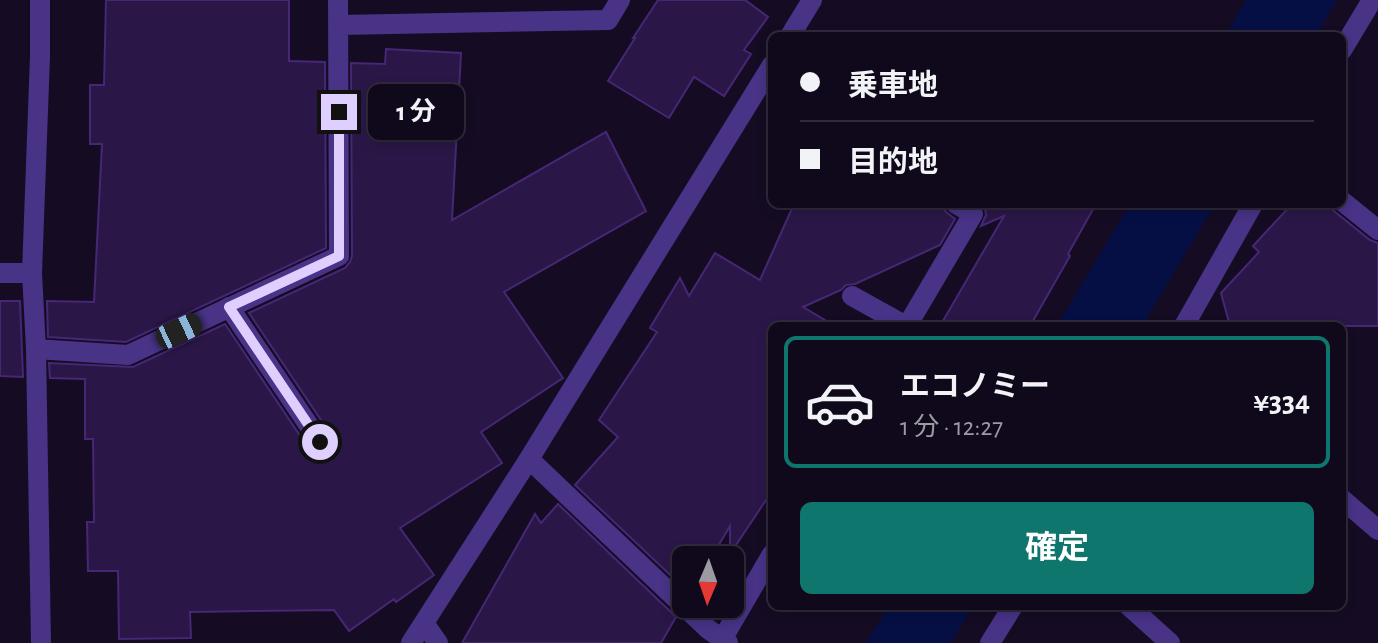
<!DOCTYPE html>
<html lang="ja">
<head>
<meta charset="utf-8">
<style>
	:root { --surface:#10091b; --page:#1e1728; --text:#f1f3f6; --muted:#9c9aa3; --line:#302a3a; --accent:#0f766e }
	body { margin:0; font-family:"Alegreya Sans","Noto Sans JP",sans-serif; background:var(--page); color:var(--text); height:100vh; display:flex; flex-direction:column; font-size:30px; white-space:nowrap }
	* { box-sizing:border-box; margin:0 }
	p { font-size:26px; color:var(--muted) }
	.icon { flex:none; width:44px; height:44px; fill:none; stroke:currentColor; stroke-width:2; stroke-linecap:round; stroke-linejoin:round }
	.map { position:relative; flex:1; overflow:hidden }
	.drawer { position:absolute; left:768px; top:322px; width:578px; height:288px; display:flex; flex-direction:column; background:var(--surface); border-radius:12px; box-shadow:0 4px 12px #0003,0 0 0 2px var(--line) }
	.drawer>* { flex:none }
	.top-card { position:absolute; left:768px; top:32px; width:578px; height:176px; border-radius:12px; box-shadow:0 4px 12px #0003,0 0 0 2px var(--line); display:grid; align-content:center; height:176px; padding:0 32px; background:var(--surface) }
	.needle { width:52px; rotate:182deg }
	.fabs { position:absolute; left:672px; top:546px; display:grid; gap:16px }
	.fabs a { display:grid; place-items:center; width:72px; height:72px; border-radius:12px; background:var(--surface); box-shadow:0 4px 12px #0003,0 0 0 2px var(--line); font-size:40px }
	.end { position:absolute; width:36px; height:36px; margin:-18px; border:10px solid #dfcfff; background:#111; box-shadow:0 0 0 4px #111 }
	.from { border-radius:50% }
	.bubble { position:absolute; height:56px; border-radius:12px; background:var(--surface); box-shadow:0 4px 12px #0003,0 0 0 2px var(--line); font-size:26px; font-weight:700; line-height:56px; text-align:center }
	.car { position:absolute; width:24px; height:48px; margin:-24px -12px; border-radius:10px; box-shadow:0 0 6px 2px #0007; background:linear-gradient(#222 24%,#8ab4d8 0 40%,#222 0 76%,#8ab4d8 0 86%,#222 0) }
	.top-card b { display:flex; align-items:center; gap:28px; height:76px; font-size:30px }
	.top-card b+b { border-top:2px solid var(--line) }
	.top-card i { width:20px; height:20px; background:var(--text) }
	ul { padding:14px 0 0; list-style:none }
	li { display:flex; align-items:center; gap:24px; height:132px; margin:0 16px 12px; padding:0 16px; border:4px solid transparent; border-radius:12px }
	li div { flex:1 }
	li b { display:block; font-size:30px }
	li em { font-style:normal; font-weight:700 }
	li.selected { border-color:var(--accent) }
	li>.icon { width:72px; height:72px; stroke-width:1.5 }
	.cta { display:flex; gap:16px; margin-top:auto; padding:16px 32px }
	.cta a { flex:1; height:92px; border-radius:12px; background:var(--accent); color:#fff; font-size:32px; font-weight:700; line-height:92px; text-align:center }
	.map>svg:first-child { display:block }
</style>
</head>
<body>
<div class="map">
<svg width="1378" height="643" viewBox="0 0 1378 643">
	<rect width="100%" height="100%" fill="#150c24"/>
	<path fill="#050f44" d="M1246 0H1337L1316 36H1225Z
		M1130 204H1215L1142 326H1057Z
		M889 606H973L951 643H866Z"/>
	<path fill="#2a1747" stroke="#462775" stroke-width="2" d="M106 0H289V61L325 62 326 248 126 342 48 337 47 301 94 302 102 144H90V85H104Z
		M658 0H745L768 17 744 50 751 54 724 96 694 77 669 118 608 81 635 38H633Z
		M386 49 461 53 452 220 606 132 646 211 504 292 563 378 481 432 502 463 400 528 434 575 396 602 394 599 349 631 334 610 190 612 191 638 119 639 118 571H88L87 522H94L93 439H85V379L50 378 49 363 133 367 225 324 309 449 314 453 320 455 328 452 333 442 331 435 249 313 345 268 350 262 352 256 351 63 385 64Z
		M794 204H943L945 211 955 219 940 245 855 284 846 285 841 290 803 307 835 326H772V491L730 554V526L710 560H686V590L575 485 618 437 599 420 657 332 650 328 680 278 689 296 715 253 760 280Z
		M981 204H1096L1068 254 1070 256 1030 326H940L1004 216 981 226 986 215 985 208Z
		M1292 204H1330L1334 211 1370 240 1378 243V326H1230L1221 293 1259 252 1253 246Z
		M0 301H20L23 377 0 376Z
		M558 504 676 617 661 643H462L535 514 541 523Z"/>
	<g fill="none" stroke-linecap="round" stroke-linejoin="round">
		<path stroke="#483387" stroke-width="20" d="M229 307 320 442"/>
		<path stroke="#483387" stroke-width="20" d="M40 0V56L32 273 36 349 41 643
			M339 25 608 20 620 0
			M790 36 812 0
			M1342 50 1372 0
			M1342 201 1378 230
			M0 273H32
			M852 296 906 326
			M907 326 973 214 956 204
			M1184 326 1253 204
			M36 349 128 355 339 256 338 0
			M529 459 708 629 728 643
			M1342 499 1378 530
			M1129 606 1170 643
			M424 623 438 643
			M411 643 529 459 772 65
			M720 643 772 554
			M990 643 1013 606"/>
	</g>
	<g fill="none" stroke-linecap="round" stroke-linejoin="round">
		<path stroke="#dfcfff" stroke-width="10" d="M320 442 229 307 339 256V112"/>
	</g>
</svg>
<div class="fabs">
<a><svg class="needle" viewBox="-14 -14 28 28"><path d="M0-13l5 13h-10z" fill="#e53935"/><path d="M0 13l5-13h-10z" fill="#9c9aa3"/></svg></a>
</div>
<i class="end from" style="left:320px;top:442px"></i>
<i class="end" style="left:339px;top:112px"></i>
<div class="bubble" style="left:368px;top:84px;width:96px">1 分</div>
<i class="car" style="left:179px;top:331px;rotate:65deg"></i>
<div class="top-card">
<b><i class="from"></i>乗車地</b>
<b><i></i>目的地</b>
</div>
<section class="drawer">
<ul>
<li class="selected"><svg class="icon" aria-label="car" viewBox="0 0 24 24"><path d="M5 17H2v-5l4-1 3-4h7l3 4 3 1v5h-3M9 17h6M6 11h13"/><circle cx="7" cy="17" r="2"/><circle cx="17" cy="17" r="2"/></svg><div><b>エコノミー</b><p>1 分 · 12:27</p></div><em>¥334</em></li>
</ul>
<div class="cta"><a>確定</a></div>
</section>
</div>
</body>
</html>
